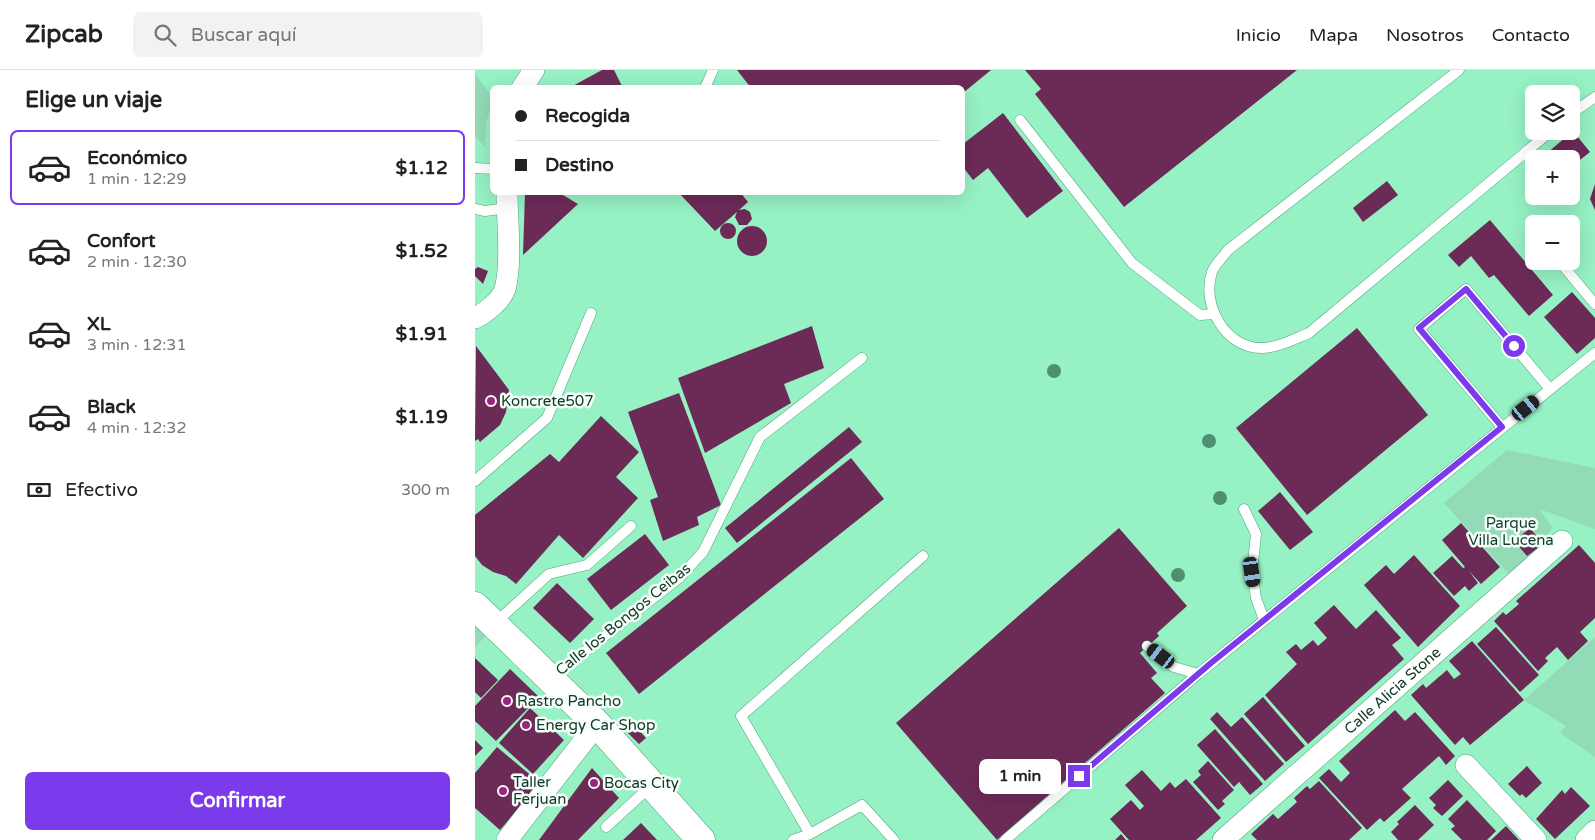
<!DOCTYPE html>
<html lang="es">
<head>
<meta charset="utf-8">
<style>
	:root { --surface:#fff; --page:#f2f2f2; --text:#222; --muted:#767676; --line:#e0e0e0; --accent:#7c3aed }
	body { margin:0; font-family:"Varela Round",sans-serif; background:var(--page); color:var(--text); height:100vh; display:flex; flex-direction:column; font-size:19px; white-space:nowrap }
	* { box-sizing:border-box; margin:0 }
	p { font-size:16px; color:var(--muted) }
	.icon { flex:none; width:28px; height:28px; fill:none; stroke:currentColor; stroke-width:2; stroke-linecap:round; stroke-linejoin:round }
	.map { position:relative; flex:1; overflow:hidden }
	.drawer { display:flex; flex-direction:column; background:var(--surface); width:475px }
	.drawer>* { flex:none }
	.guide { position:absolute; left:15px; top:15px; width:475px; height:110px; border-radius:8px; box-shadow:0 5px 20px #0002; display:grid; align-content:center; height:110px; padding:0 25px; background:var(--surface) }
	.buttons { position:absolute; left:1050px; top:15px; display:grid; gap:10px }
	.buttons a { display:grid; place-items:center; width:55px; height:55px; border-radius:8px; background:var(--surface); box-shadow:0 5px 20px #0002; font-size:25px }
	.end { position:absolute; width:22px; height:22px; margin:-11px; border:6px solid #7c3aed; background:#fff; box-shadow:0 0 0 2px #fff }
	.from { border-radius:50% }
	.bubble { position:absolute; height:35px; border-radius:8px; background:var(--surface); box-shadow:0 5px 20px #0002; font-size:16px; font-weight:800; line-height:35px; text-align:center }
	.car { position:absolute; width:15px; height:30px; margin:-15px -8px; border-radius:6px; box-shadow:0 0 4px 1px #0007; background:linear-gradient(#222 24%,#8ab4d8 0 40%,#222 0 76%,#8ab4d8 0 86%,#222 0) }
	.guide b { display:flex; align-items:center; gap:18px; height:48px; font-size:19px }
	.guide b+b { border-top:1px solid var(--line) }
	.guide i { width:12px; height:12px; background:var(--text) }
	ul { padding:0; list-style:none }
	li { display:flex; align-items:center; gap:15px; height:75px; margin:0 10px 8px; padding:0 15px; border:2px solid transparent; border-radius:8px }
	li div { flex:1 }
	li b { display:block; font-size:19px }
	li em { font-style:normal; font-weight:800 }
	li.selected { border-color:var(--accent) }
	li>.icon { width:45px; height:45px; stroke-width:1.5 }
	h2 { padding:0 25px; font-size:22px; line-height:60px }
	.pay { display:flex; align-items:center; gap:12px; height:55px; padding:0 25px; font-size:19px }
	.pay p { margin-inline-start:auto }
	.action { display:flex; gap:10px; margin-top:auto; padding:10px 25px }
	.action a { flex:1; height:58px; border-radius:8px; background:var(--accent); color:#fff; font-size:20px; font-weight:800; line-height:58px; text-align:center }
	header { display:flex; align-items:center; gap:30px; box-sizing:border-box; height:70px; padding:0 25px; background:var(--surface); border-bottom:1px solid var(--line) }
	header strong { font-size:24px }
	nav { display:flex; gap:28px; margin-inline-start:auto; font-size:18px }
	.search { width:350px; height:45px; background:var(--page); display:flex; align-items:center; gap:12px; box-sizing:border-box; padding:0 18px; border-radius:8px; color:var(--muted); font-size:19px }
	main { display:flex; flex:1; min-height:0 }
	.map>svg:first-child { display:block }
</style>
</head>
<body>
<header>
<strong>Zipcab</strong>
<div class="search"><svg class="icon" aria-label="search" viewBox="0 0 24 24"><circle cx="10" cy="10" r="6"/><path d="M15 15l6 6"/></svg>Buscar aquí</div>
<nav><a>Inicio</a><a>Mapa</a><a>Nosotros</a><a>Contacto</a></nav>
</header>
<main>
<section class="drawer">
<h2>Elige un viaje</h2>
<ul>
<li class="selected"><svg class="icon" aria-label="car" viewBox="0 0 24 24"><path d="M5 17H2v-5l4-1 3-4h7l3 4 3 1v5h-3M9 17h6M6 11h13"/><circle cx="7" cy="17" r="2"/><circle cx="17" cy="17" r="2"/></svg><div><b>Económico</b><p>1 min · 12:29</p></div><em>$1.12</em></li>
<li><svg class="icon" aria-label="car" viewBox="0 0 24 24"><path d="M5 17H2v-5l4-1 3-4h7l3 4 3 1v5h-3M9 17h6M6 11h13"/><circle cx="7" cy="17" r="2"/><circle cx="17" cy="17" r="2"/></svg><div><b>Confort</b><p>2 min · 12:30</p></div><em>$1.52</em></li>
<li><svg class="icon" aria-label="car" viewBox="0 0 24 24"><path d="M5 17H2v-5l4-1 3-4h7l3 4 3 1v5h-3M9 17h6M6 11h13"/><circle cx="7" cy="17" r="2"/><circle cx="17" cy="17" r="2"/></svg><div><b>XL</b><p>3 min · 12:31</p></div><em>$1.91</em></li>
<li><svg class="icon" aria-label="car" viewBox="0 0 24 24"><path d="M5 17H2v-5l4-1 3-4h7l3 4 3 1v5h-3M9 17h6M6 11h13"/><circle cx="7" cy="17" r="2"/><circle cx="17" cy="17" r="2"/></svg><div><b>Black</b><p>4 min · 12:32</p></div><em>$1.19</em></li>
</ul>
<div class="pay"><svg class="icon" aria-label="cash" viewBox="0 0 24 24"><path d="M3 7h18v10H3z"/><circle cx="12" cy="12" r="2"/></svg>Efectivo<p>300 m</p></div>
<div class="action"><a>Confirmar</a></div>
</section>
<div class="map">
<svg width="1120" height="770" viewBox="0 0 1120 770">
	<rect width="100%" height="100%" fill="#96f1c4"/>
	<path fill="#93dab6" d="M0 4 17 26V34L11 52 10 77 0 66Z
		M1032 380 1120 398V459L1064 439 1077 457 1068 474 1034 504 969 433Z
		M0 554 12 565 0 577Z
		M1120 567V687L1085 663 1091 656 1049 630Z"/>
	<path fill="#6c2b57" d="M127 0H139L148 18H94Z
		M262 0H516L488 23V18H276Z
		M550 0H822L649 137 560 24 566 19Z
		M528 43 588 121 552 148 513 98 498 110 488 97V74Z
		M1098 61 1115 82 1096 97V89H1065Z
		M1059 94V104L1054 98Z
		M912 111 923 125 888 152 878 138Z
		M1120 114V140L1115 129Z
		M50 122H83L103 134 48 185Z
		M203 122H265L273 132 264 140 270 139 275 142 277 149 272 155H264L260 147 262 142 240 161Z
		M1015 150 1078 225 1054 246 1019 205 1014 208 996 186 984 197 973 185Z
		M245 161a8 8 0 1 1 16 0a8 8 0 1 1-16 0Z
		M262 171a15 15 0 1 1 30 0a15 15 0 1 1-30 0Z
		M3 197 13 201 8 214 0 206V199Z
		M1097 222 1120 248V268L1102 284 1069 247Z
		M337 256 349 298 309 314 316 333 230 383 203 308Z
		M882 258 953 345 832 445 761 358Z
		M1 276 34 320 31 342 25 355 5 372 3 369 0 371Z
		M204 323 246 435 222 447 224 455 188 471 175 430 183 427 153 342Z
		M126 346 164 382 141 407 163 428 108 488 84 465 41 514 31 506 18 502 7 495 0 486V445L75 384 84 392Z
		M374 357 387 372 262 473 250 458Z
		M376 388 409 429 164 624 131 583Z
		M805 422 838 462 815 480 783 441Z
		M986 453 1025 497 1006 514 994 501 1003 513 994 521 990 516 979 526 958 503 977 486 988 498 990 497 967 470Z
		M644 458 712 536 682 563 684 566 665 583 682 603 676 608 690 623 522 770 421 653Z
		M1055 458 1068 474 1052 486 1039 471Z
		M170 464 194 495 136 540 112 509Z
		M1104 475 1120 493V548L1105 562 1113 571 1093 590 1082 577 1070 588 1073 591 1063 601 1019 551 1028 542 1031 545 1044 534 1041 531Z
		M939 485 985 536 943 577 889 515 911 495 919 504Z
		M82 513 119 549 95 573 58 538Z
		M859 535 881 559 901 540 926 568 917 575 929 589 833 674 790 625 822 594 811 582 821 574 826 580 838 570 843 576 852 568 839 553Z
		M1021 557 1064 605 1045 622 1002 574Z
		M997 571 1049 630 995 675 988 667 980 675 936 625 948 614 951 618 972 600 979 609 986 604 974 591Z
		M0 588 23 610 6 628 0 622Z
		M35 599 64 627 21 671 0 651V636Z
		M788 627 830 676 811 692 769 644Z
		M55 638 89 670 58 704 24 673Z
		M920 640 930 651 940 642 980 686 971 695 964 686 927 719 936 728 909 752 905 748 892 760 844 708 854 699 866 712 875 703 864 691Z
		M742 642 756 657 767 647 809 694 790 711 735 649Z
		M160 656 171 668 164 674 153 663Z
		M740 659 788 714 775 725 764 712 759 717 722 675Z
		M0 670 8 678 0 686Z
		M22 677 65 713 25 760 0 738V703Z
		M733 691 759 720 747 731 750 734 743 740 718 712 726 705 723 701Z
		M1052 696 1067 713 1051 728 1047 724 1045 726 1033 714Z
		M117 698 144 728 103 770H64Z
		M667 700 686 721 695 712 700 718 711 709 746 748 721 770H654L635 749 656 730 665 740 669 736 650 715Z
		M973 710 988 726 967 746 958 738 961 735 954 728Z
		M844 711 887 758 874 770H782L776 764 798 744 803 749 822 732 819 728 832 716 835 719Z
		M1096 717 1115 736 1080 769 1061 749 1087 720 1090 724Z
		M992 730 1021 761 1012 770H987L976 759 980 756 973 749Z
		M940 735 959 755 943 770H923L916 762 924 754 922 752Z
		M166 753 182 770H148Z
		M1031 756 1044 770H1016Z
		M646 764 651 770H640Z"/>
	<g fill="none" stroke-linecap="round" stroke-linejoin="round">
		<defs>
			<path id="service" d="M984 0 753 180C749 186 740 194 737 202 726 234 750 278 786 278 803 278 819 269 834 263L1076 61
				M230 18 238 0
				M1096 44 1120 27
				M545 50 657 193 725 245 739 244
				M0 98 18 99
				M0 139 10 141 32 138
				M1084 191 1120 234
				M1027 357 944 259 991 219 1075 319
				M0 411 72 348 116 243
				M769 439 781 464 777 502 781 528 789 550
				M20 553 74 504 112 495 156 456
				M672 576 699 597 723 604
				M76 608 204 508 228 482 285 367 387 288
				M131 757 177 715
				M335 764 387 735 419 770
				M318 770 335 764 266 646 448 486
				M530 770 723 604 1120 283"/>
			<g id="minor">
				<path d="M47 18 59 0"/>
				<path d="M0 248C10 243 26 231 30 219 37 194 32 150 32 122"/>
				<path d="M991 695 1061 770"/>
				<path d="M32 770 122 654"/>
				<path id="s1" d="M748 770 1087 471"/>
				<path d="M1111 770 1120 761"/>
			</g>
			<path id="secondary" d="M0 536 122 654 226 770"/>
		</defs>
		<use href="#service" stroke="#4ba77d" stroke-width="11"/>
		<use href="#minor" stroke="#4ba77d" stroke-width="22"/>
		<use href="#secondary" stroke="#4ba77d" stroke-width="29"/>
		<use href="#service" stroke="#fff" stroke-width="10"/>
		<use href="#minor" stroke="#fff" stroke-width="21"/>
		<use href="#secondary" stroke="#fff" stroke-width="28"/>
	</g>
	<g fill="#4d8f70">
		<circle cx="579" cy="301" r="7"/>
		<circle cx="734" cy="371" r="7"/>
		<circle cx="745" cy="428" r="7"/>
		<circle cx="703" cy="505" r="7"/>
	</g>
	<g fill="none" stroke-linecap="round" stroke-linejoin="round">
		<path stroke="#7c3aed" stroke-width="6" d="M604 706 736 593 1027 357 944 258 991 219 1039 276"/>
	</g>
	<g fill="#9d247c" stroke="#f5fef9" stroke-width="2">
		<circle cx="16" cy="331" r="5"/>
		<circle cx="32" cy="631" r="5"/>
		<circle cx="51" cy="655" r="5"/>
		<circle cx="119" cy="713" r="5"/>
		<circle cx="28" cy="721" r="5"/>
	</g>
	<g text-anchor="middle" stroke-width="5" stroke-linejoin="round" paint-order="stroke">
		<g font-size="15" fill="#103726" stroke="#f5fef9" text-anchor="start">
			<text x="26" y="336">Koncrete507</text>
			<text x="42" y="636">Rastro Pancho</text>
			<text x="61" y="660">Energy Car Shop</text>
			<text x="38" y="717">Taller<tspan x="38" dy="17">Ferjuan</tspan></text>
			<text x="129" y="718">Bocas City</text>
		</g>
		<g font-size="15" fill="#113e2b" stroke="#f5fef9">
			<text x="1036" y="458">Parque<tspan x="1036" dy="17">Villa Lucena</tspan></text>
		</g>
		<g font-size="15" fill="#103726" stroke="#f5fef9">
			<text transform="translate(148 549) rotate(-39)" y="5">Calle los Bongos Ceibas</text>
			<text dy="5" stroke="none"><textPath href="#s1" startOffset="226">Calle Alicia Stone</textPath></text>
		</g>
	</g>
</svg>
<div class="buttons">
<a><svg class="icon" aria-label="layers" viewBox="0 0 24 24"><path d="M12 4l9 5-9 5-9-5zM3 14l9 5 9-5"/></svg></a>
<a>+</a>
<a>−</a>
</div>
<i class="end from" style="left:1039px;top:276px"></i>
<i class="end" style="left:604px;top:706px"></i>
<div class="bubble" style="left:504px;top:689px;width:82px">1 min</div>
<i class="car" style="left:1051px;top:338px;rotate:51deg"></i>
<i class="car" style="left:777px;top:502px;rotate:172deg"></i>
<i class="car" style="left:686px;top:586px;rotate:307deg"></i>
<div class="guide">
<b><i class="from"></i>Recogida</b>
<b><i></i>Destino</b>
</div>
</div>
</main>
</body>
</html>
